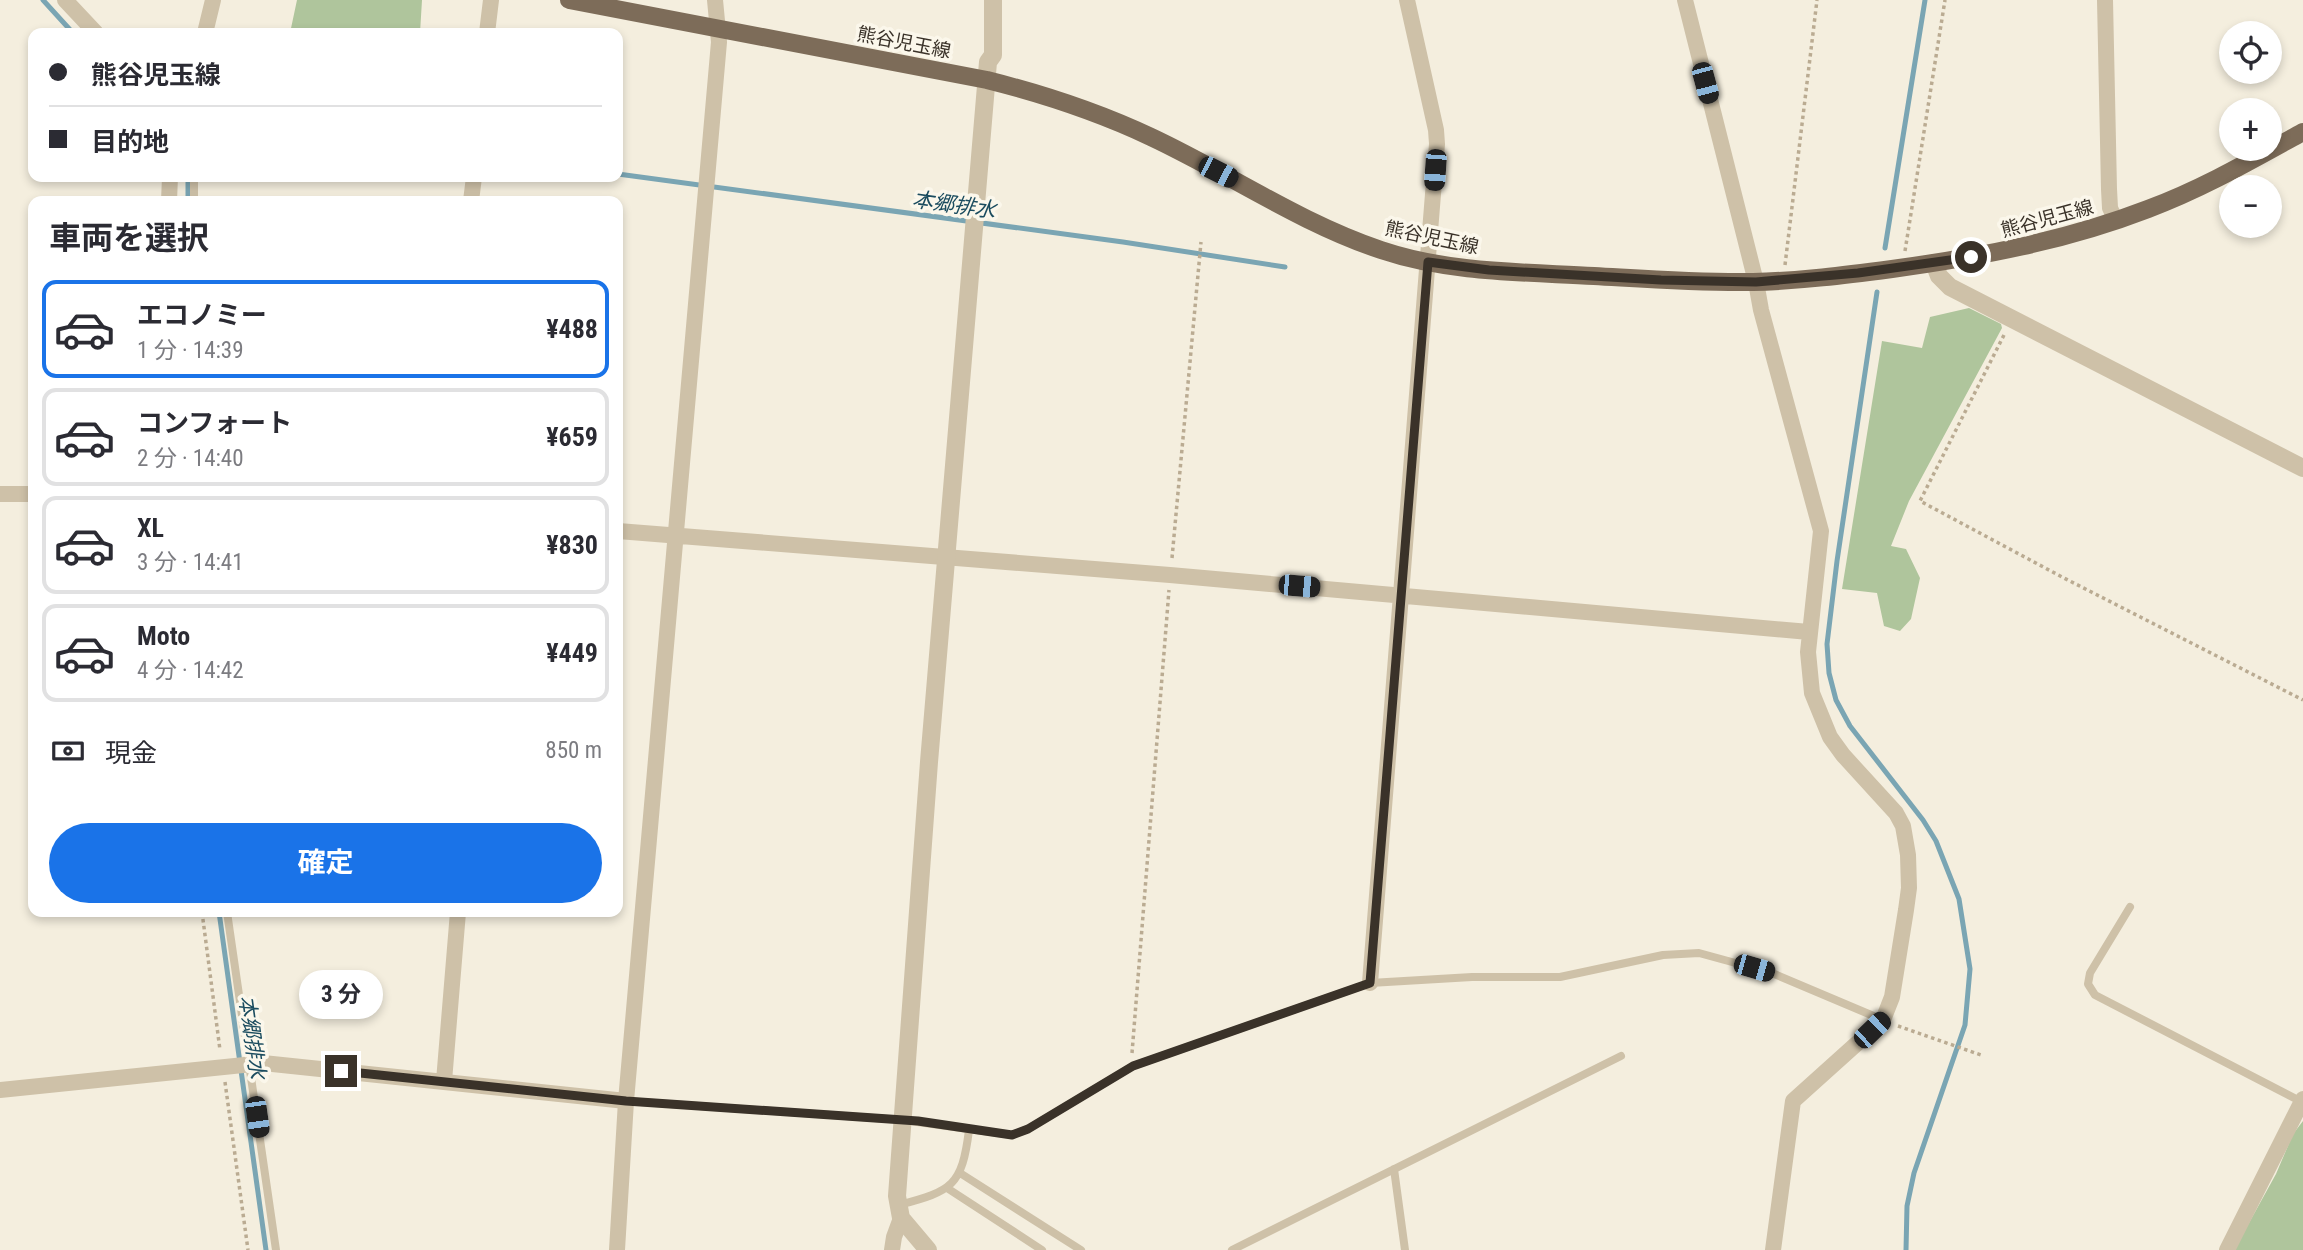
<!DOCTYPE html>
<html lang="ja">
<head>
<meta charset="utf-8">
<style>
	:root { --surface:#fff; --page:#f7f7f7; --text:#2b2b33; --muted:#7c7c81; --line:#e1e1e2; --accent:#1a73e8 }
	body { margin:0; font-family:"Roboto Condensed","Noto Sans JP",sans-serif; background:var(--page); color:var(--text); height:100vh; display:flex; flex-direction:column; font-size:26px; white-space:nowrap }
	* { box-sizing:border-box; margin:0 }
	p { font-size:23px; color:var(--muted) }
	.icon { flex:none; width:38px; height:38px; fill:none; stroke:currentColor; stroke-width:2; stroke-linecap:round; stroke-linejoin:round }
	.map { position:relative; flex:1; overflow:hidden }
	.drawer { position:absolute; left:28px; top:196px; width:595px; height:721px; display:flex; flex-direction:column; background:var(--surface); border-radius:14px; box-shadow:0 4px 10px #0003 }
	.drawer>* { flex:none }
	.banner { position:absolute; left:28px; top:28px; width:595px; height:154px; border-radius:14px; box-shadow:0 4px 10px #0003; display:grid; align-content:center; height:154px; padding:0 21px; background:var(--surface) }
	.fabs { position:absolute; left:2219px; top:21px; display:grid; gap:14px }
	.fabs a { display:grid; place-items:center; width:63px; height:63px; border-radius:50%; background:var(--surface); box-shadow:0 4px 10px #0003; font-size:35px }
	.end { position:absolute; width:32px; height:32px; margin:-16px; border:9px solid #3a3229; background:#fff; box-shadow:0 0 0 4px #fff }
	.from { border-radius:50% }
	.bubble { position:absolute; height:49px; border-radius:24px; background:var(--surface); box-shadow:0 4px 10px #0003; font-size:23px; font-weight:700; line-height:49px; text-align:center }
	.car { position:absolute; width:21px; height:42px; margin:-21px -10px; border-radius:9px; box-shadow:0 0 5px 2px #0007; background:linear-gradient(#222 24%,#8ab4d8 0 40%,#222 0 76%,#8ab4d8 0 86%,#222 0) }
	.banner b { display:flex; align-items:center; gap:24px; height:66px; font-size:26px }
	.banner b+b { border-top:2px solid var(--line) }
	.banner i { width:18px; height:18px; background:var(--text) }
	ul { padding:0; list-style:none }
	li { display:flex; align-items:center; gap:21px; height:98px; margin:0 14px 10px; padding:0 7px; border:4px solid var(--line); border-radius:14px }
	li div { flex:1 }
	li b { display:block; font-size:26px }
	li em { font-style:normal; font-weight:700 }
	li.selected { border-color:var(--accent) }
	li>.icon { width:63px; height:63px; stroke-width:1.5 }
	h2 { padding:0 21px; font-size:32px; line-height:84px }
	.pay { display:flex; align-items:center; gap:18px; height:77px; padding:0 21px; font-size:26px }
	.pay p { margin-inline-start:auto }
	.cta { display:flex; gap:14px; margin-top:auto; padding:14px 21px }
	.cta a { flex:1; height:80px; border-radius:42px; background:var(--accent); color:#fff; font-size:28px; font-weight:700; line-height:80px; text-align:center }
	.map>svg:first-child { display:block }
</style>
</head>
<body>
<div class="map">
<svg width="2303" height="1250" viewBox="0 0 2303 1250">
	<rect width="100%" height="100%" fill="#f4eede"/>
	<path fill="#afc59c" d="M297 0H422L420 33H290Z
		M1969 308 2001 324 2002 328 1909 501 1891 546 1906 549 1920 578 1911 619 1900 631 1884 626 1877 593 1842 589 1882 341 1922 348 1930 317Z
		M2303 1121V1250H2234L2276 1174 2293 1134Z"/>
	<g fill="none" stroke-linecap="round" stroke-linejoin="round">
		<path stroke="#7aa5b3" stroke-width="5" d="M43 0 73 33
			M618 174 1123 242 1285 267
			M188 201V177
			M1885 248 1925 0
			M1877 292 1837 561 1827 644 1829 673 1836 700 1850 726 1923 820 1936 841 1959 899 1970 969 1965 1025 1914 1173 1907 1206 1906 1250
			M219 912 266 1250"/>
		<path stroke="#baab92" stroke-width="3.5" stroke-dasharray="3.5 3.5" stroke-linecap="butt" d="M1905 251 1945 0
			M1785 265 1817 0
			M2004 335 1920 501 2062 577 2303 700
			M1172 558 1201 242
			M202 912 220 1050
			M1898 1026 1981 1055
			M1132 1053 1169 590
			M225 1082 248 1250"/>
		<path stroke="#cec1a8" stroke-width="8" d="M194 201V177
			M2130 907 2090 973 2088 984 2095 995 2302 1102
			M227 912 276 1250
			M626 1101 903 1120 1012 1135 1028 1129 1133 1066 1370 983 1472 977H1560L1663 955 1699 953 1772 973 1883 1020
			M1394 1169 1405 1250
			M960 1173 1081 1250
			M947 1188 1042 1250
			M899 1205C952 1191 962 1186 969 1130
			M1232 1250 1621 1056"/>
		<path stroke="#cec1a8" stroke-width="16" d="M65 0 96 33
			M1685 0 1756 282 1761 310 1821 531 1808 652 1812 693 1830 737 1843 755 1896 813 1903 826 1908 855 1909 888 1906 910 1892 997 1883 1020 1793 1101 1773 1250
			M2105 0 2109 189 2110 208 2116 221
			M205 33 213 0
			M487 33 491 0
			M169 201 170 177
			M471 201 474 177
			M0 494H33
			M618 531 1170 575 1809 632
			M1370 983 1437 144 1436 130 1407 0
			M444 1081 458 912
			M0 1090 263 1063 626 1101
			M617 1250 626 1101 719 42 715 0
			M892 1250 894 1237 901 1218
			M2227 1250 2303 1099"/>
		<path stroke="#cec1a8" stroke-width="18" d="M1934 263 1939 276 1950 287 2303 468
			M928 1250 901 1218 897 1196 929 762 988 62 993 55V0"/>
		<path stroke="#7d6c59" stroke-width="18" d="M569 0 987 80C1043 94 1098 112 1151 137 1228 173 1300 223 1381 250 1449 273 1523 272 1594 276 1647 279 1700 283 1753 282 1799 281 1846 275 1892 269 1979 257 2065 241 2148 209 2202 189 2252 160 2303 132"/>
	</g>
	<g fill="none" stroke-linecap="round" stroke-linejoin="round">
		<path stroke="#3a3229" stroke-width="9" d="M341 1071 626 1101 918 1121 1012 1135 1028 1129 1133 1066 1370 983 1428 262 1489 270 1661 280 1756 282 1858 273 1971 257"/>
	</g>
	<g text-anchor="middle" stroke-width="7" stroke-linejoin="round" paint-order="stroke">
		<g font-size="19" fill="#3a3229" stroke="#fbf7eb">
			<text transform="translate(904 42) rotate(11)" y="7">熊谷児玉線</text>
			<text transform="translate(2047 218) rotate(-15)" y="7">熊谷児玉線</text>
			<text transform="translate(1432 237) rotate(12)" y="7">熊谷児玉線</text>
		</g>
		<g font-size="21" font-style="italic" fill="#1b4c5f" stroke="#fbf7eb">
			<text transform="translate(954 205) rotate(8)" y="7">本郷排水</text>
			<text transform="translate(252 1037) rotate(82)" y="7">本郷排水</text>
		</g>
	</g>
</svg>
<div class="fabs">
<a><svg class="icon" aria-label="locate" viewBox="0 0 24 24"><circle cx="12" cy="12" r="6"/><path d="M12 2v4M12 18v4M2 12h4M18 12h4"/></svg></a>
<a>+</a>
<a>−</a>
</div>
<i class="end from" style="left:1971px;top:257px"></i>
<i class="end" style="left:341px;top:1071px"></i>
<div class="bubble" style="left:299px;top:970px;width:84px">3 分</div>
<i class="car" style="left:1705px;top:83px;rotate:165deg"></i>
<i class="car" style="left:1435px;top:170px;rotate:184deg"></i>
<i class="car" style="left:1218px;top:172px;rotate:117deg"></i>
<i class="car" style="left:1299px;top:586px;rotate:95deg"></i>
<i class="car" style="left:1754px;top:968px;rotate:106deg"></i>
<i class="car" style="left:1872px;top:1030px;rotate:46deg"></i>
<i class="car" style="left:257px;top:1117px;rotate:172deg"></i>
<div class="banner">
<b><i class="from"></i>熊谷児玉線</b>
<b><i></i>目的地</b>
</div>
<section class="drawer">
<h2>車両を選択</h2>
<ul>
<li class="selected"><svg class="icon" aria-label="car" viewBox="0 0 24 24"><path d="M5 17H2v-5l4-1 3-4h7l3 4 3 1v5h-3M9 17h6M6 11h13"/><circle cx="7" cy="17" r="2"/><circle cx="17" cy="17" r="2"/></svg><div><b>エコノミー</b><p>1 分 · 14:39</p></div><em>¥488</em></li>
<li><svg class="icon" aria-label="car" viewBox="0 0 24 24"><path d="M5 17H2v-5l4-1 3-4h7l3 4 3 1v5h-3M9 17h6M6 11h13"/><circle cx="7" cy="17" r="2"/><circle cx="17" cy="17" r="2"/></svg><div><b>コンフォート</b><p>2 分 · 14:40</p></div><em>¥659</em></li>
<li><svg class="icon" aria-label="car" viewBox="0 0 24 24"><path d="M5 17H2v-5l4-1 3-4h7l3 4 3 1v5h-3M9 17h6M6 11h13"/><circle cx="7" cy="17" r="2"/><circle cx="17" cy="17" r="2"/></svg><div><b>XL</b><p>3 分 · 14:41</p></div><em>¥830</em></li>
<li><svg class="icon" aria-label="car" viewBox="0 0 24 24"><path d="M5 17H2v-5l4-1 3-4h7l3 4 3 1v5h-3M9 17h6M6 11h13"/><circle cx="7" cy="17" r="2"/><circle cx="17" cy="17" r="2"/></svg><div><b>Moto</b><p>4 分 · 14:42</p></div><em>¥449</em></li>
</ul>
<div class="pay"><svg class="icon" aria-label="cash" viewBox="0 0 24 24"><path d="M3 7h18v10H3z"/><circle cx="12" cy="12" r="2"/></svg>現金<p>850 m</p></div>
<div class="cta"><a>確定</a></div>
</section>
</div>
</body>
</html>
